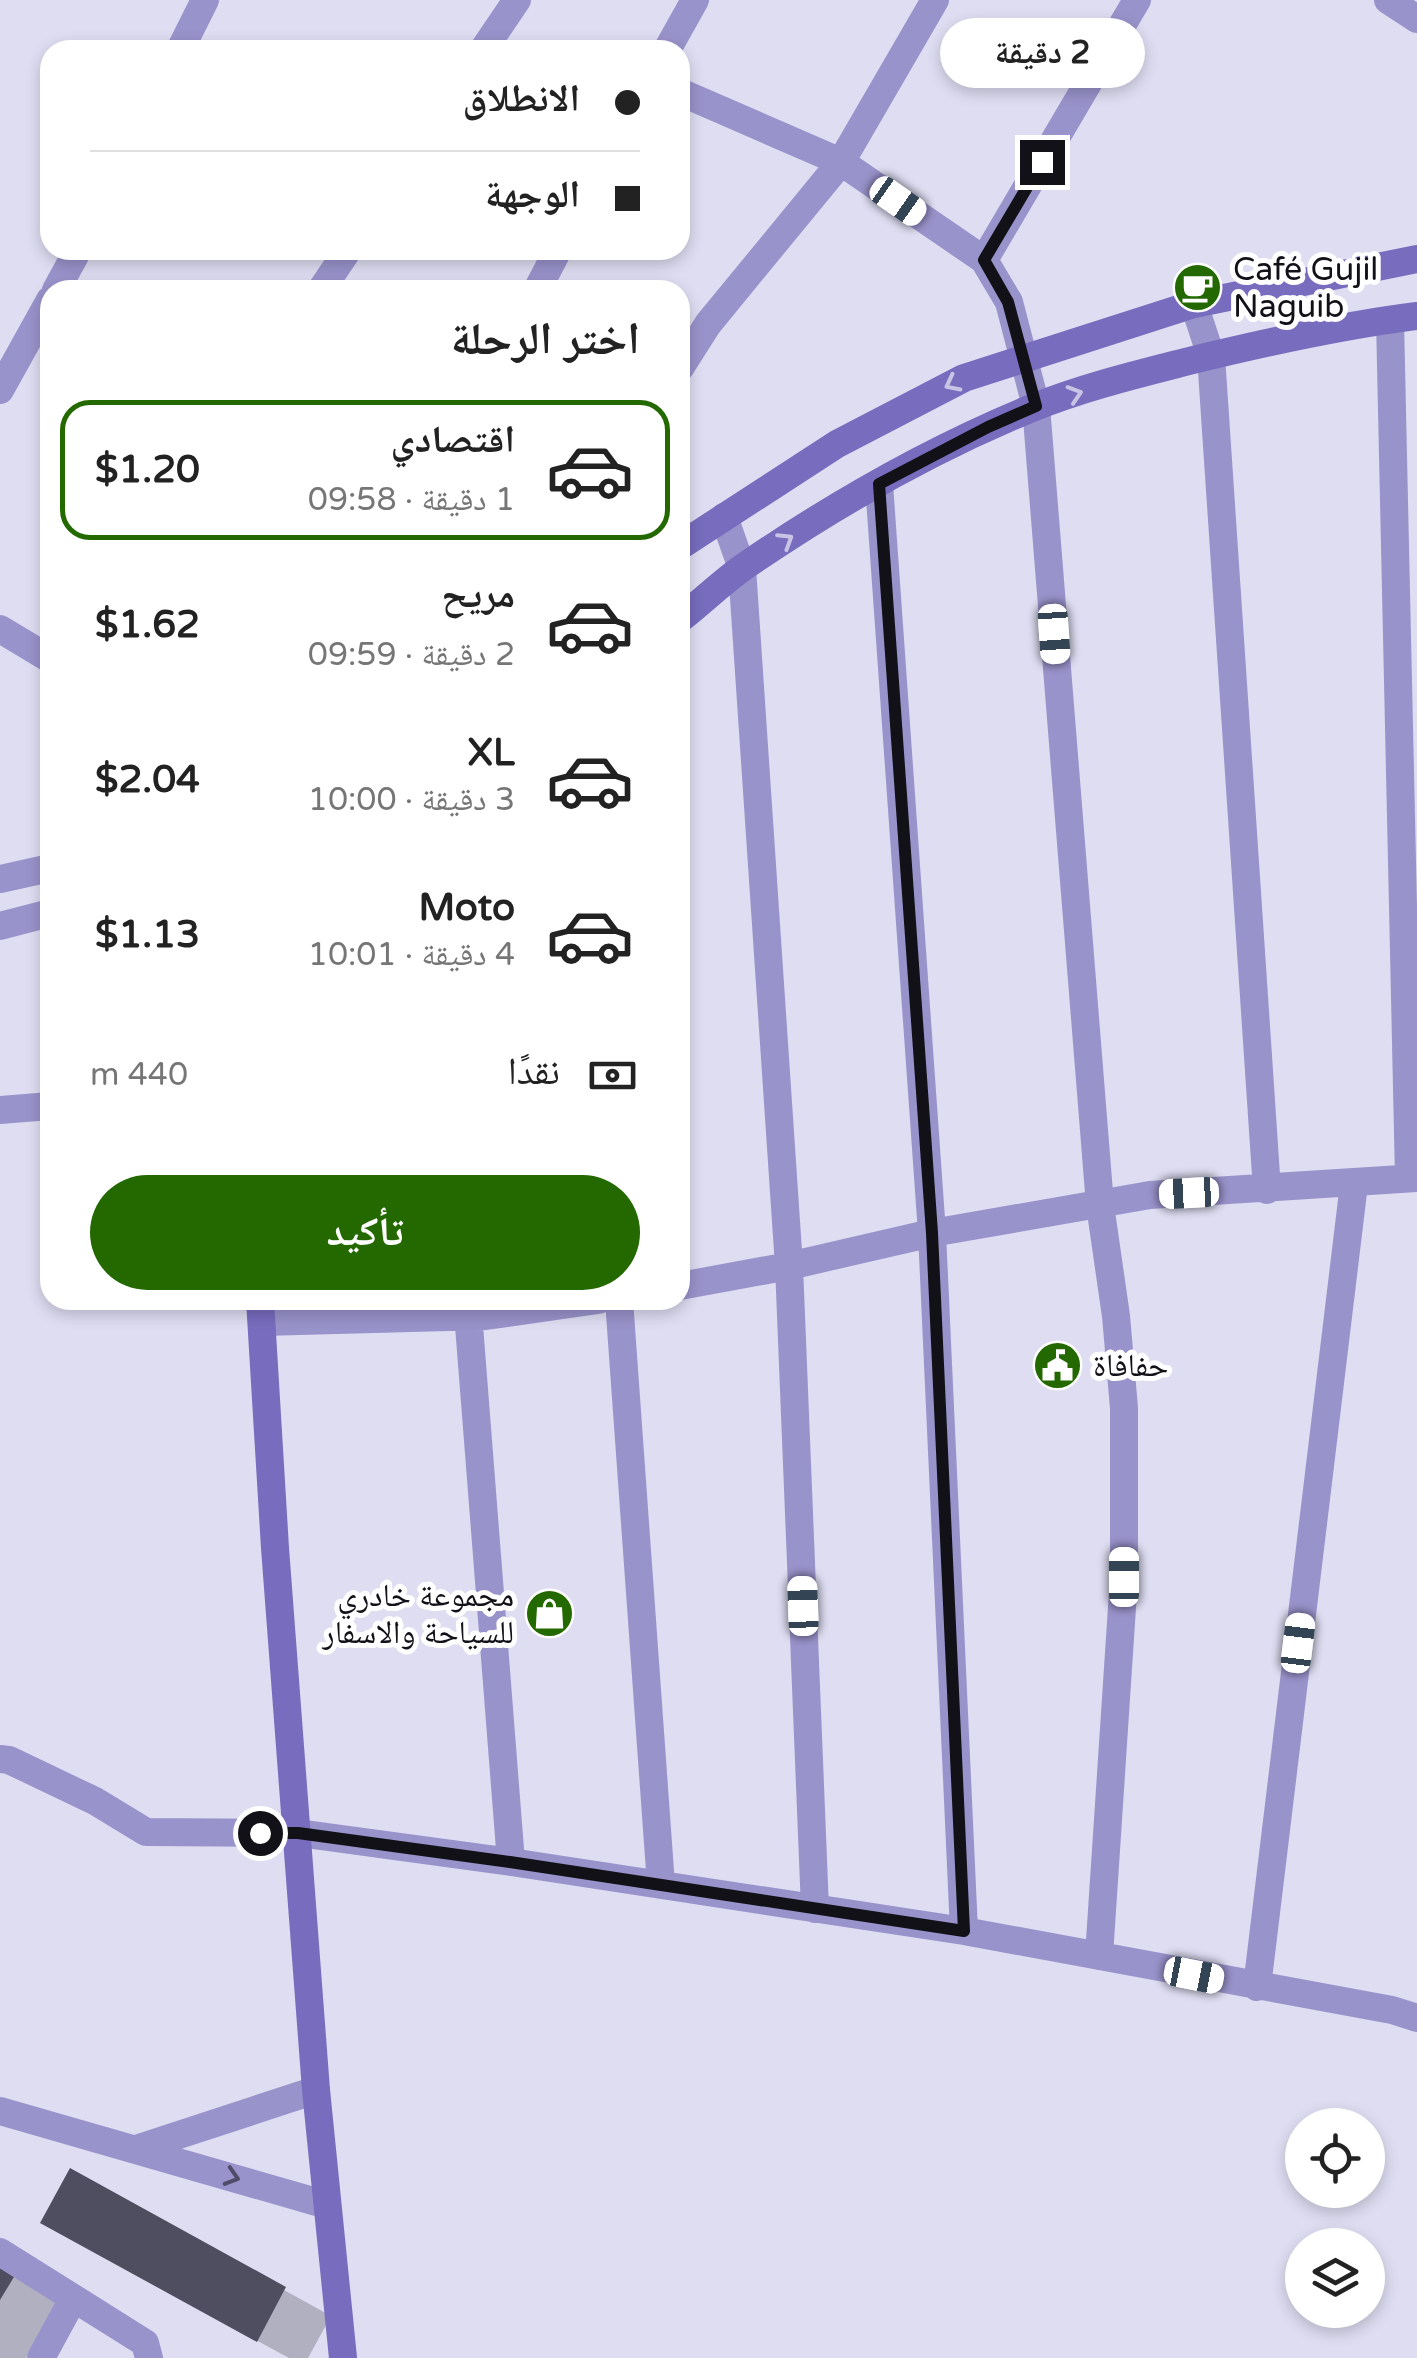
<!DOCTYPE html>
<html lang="ar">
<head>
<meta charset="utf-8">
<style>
	:root { --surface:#fff; --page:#f2f2f2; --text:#222; --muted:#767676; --line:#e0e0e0; --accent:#236900 }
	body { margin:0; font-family:"Varela Round","Noto Naskh Arabic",sans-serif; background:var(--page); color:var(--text); direction:rtl; height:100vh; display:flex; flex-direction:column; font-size:38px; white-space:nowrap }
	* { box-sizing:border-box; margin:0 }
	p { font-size:32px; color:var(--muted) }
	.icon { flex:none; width:55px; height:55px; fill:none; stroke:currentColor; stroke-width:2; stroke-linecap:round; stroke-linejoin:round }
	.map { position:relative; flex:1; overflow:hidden; direction:ltr }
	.sheet { position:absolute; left:40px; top:280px; width:650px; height:1030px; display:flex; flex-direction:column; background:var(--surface); border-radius:30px; box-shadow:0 5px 15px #0003; direction:rtl }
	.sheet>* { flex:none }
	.hud { position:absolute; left:40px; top:40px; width:650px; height:220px; border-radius:30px; box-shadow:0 5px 15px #0003; direction:rtl; display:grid; align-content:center; height:220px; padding:0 50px; background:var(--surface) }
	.buttons { position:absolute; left:1285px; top:2108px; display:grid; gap:20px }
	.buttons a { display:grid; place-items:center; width:100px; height:100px; border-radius:50%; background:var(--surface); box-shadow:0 5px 15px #0003; font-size:50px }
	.end { position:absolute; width:45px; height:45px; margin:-22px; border:12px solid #121118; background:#fff; box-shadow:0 0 0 5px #fff }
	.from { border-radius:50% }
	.bubble { position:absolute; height:70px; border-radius:35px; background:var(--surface); box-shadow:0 5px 15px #0003; font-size:32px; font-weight:800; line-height:70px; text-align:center; direction:rtl }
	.car { position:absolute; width:30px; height:60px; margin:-30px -15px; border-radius:12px; box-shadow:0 0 8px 2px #0007; background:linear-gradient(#fff 24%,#345 0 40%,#fff 0 76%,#345 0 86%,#fff 0) }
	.hud b { display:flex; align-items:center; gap:35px; height:95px; font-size:38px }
	.hud b+b { border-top:2px solid var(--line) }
	.hud i { width:25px; height:25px; background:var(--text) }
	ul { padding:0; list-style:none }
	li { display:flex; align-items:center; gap:30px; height:140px; margin:0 20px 15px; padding:0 30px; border:5px solid transparent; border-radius:30px }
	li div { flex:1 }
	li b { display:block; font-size:38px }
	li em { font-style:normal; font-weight:800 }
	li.current { border-color:var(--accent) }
	li>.icon { width:90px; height:90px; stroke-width:1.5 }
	h2 { padding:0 50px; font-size:45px; line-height:120px }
	.pay { display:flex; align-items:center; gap:25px; height:110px; padding:0 50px; font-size:38px }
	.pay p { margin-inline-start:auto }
	.button { display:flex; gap:20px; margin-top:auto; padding:20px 50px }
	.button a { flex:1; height:115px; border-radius:60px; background:var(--accent); color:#fff; font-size:40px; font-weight:800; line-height:115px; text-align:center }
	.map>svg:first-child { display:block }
</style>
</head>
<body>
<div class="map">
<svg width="1417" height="2358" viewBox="0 0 1417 2358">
	<rect width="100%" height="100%" fill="#deddf2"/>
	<path fill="#0003" d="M71 2172 331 2316 308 2358H289L89 2249Z
		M0 2256 64 2295 26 2358H0Z"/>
	<path fill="#4f4e60" d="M70 2168 286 2287 257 2342 40 2223Z
		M0 2254 20 2267 0 2300Z"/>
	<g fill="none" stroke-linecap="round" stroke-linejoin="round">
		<path stroke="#9993cb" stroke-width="28" d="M1388 0 1417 19
			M180 50 205 0
			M483 50 517 0
			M667 50 695 0
			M680 92 841 162 984 260 1009 302 1036 406 1100 1205 1116 1316 1124 1408V1577L1099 1956
			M984 260 1137 0
			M56 290 78 250
			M321 290 348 250
			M537 290 558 250
			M1194 304 1211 356 1267 1190
			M1390 320 1409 1178
			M680 368 708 324 841 162 935 0
			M0 390 50 300
			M879 484 932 1233 964 1931
			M724 517 742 568 789 1266 815 1909
			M0 629 50 659
			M0 1110 50 1106
			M680 1286 789 1266 932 1233 1150 1195 1417 1178
			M467 1300 511 1862
			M619 1300 661 1885
			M262 1322 486 1316 598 1300
			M0 1759 9 1760 95 1801 146 1832 298 1833 511 1862 964 1931 1392 2010 1417 2018
			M1257 1987 1354 1184
			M0 2111 327 2205
			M139 2148 316 2090
			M0 2252 145 2343 149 2358
			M41 2358 73 2299"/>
		<path stroke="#9993cb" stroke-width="28" d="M0 879 50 868
			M0 926 50 913"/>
		<path stroke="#786cbe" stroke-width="28" d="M680 546 837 444 964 378 1194 304 1417 259
			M680 619C702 602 722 582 745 566 834 505 932 449 1032 408 1081 388 1134 375 1185 362 1262 343 1339 326 1417 316
			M260 1300 275 1548 316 2090 343 2358"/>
	</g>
	<defs><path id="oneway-chevron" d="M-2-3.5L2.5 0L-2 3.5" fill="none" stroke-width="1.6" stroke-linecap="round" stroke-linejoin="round" transform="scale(2.5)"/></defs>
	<g stroke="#c9c4e5">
		<use href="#oneway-chevron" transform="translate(952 384) rotate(153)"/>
		<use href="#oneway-chevron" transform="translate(1075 394) rotate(-18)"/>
		<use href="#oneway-chevron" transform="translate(786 540) rotate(-32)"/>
	</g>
	<use stroke="#4f4c69" href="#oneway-chevron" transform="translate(232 2177) rotate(17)"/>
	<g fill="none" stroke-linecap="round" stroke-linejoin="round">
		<path stroke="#121118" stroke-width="12" d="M260 1833H298L510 1862 964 1931 932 1233 879 484 988 427 1036 406 1008 302 984 260 1042 162"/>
	</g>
	<defs>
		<symbol id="cafe-disc" viewBox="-11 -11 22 22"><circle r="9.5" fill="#236900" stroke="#fff"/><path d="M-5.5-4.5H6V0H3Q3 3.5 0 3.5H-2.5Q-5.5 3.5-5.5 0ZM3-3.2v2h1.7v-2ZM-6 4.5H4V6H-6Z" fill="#fff"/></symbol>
		<symbol id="civic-disc" viewBox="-11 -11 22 22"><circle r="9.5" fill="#236900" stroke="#fff"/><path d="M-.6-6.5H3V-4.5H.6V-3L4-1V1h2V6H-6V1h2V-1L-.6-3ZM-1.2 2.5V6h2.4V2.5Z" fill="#fff"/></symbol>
		<symbol id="shop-disc" viewBox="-11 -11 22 22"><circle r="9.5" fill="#236900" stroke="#fff"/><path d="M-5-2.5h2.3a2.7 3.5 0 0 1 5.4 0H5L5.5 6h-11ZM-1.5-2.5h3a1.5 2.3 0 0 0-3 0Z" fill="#fff"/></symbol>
	</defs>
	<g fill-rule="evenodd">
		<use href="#cafe-disc" x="1170" y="260" width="55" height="55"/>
		<use href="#civic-disc" x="1030" y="1338" width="55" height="55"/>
		<use href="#shop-disc" x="522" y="1586" width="55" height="55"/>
	</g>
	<g text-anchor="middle" stroke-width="10" stroke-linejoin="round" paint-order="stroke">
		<g font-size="32" fill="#121118" stroke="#fff" text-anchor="start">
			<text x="1233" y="280">Café Gujil<tspan x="1233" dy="37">Naguib</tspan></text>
			<text x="1093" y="1376">حفافاة</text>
			<text x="514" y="1606" text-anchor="end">مجموعة خادري<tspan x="514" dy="37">للسياحة والاسفار</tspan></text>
		</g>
	</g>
</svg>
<div class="buttons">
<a><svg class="icon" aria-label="locate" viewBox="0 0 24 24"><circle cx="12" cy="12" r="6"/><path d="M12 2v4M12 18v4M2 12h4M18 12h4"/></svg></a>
<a><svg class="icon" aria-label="layers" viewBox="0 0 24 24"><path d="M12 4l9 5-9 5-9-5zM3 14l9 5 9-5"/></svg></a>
</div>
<i class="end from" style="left:260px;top:1833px"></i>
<i class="end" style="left:1042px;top:162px"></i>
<div class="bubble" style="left:940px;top:18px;width:205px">2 دقيقة</div>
<i class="car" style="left:898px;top:201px;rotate:125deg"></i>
<i class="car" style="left:1054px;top:634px;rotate:176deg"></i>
<i class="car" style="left:1189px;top:1193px;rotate:267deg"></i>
<i class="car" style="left:1124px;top:1577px;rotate:0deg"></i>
<i class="car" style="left:803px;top:1606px;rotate:358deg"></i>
<i class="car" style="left:1298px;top:1643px;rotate:7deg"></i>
<i class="car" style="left:1194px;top:1975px;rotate:101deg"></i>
<div class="hud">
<b><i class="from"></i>الانطلاق</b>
<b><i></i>الوجهة</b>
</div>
<section class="sheet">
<h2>اختر الرحلة</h2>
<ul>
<li class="current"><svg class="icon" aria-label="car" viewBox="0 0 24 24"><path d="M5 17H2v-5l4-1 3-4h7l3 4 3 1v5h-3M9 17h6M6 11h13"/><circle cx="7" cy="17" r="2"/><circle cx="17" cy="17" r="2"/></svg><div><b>اقتصادي</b><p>1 دقيقة · 09:58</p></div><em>$1.20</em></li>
<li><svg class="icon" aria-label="car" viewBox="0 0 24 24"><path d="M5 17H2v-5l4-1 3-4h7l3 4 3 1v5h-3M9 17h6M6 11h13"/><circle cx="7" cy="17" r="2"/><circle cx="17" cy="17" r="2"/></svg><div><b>مريح</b><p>2 دقيقة · 09:59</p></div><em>$1.62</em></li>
<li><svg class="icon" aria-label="car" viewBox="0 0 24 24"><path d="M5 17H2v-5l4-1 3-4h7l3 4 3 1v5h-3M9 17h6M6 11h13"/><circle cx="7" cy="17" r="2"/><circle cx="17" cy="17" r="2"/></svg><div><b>XL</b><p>3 دقيقة · 10:00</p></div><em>$2.04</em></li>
<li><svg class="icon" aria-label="car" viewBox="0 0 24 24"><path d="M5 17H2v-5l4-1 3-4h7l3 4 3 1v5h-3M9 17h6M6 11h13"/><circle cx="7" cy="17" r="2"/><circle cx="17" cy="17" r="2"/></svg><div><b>Moto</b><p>4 دقيقة · 10:01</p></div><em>$1.13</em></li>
</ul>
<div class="pay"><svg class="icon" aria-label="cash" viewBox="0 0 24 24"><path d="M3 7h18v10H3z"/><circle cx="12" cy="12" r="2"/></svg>نقدًا<p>440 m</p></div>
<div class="button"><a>تأكيد</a></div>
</section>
</div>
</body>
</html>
